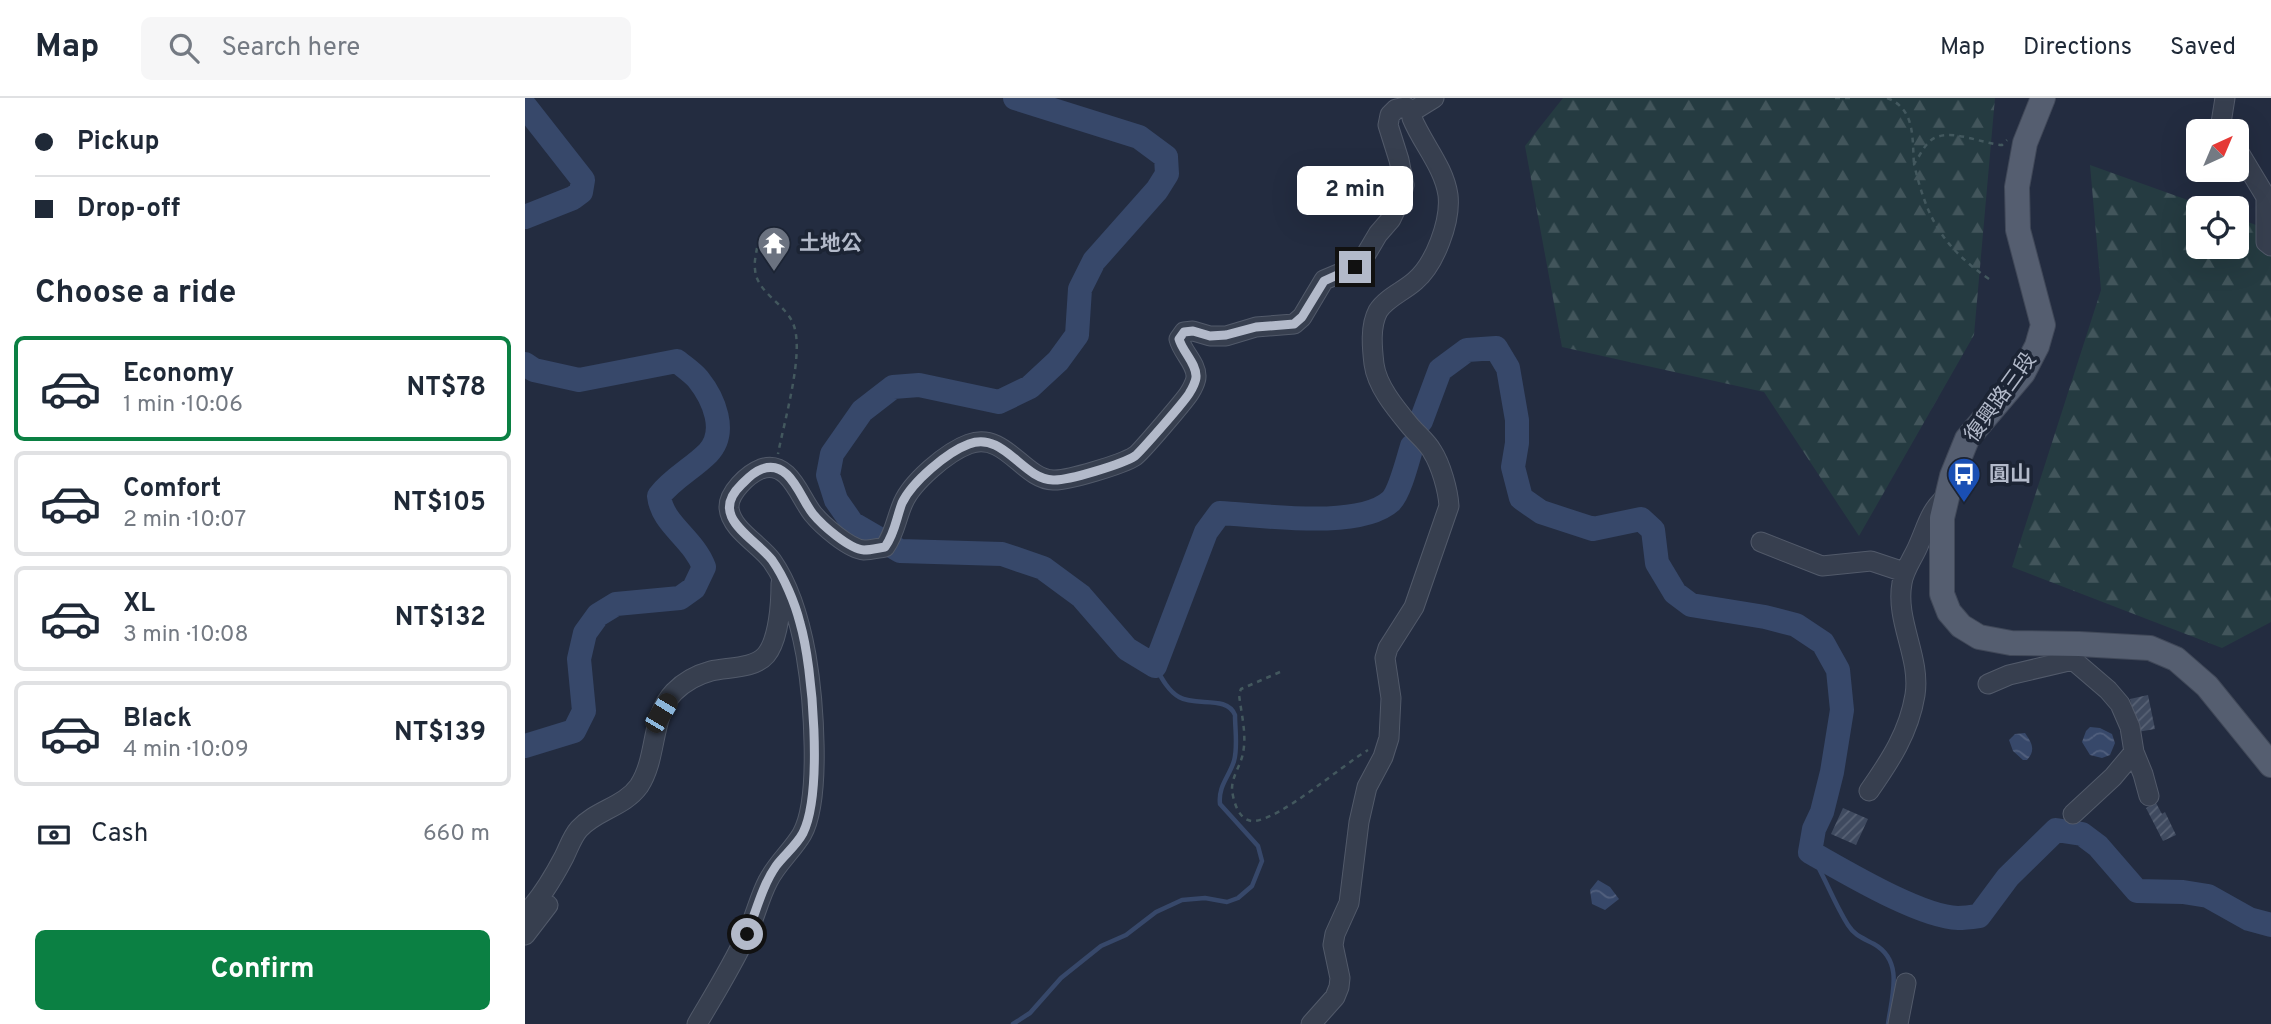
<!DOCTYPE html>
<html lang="en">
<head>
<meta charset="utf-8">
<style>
	:root { --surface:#fff; --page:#f6f6f7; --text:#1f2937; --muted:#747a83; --line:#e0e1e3; --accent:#0b8043 }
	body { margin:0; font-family:Overpass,"Noto Sans TC",sans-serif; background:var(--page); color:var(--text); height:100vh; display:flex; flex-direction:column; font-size:26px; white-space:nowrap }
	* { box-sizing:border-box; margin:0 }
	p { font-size:23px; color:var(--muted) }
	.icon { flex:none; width:38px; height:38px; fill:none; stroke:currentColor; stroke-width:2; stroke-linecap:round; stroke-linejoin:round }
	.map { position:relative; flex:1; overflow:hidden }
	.sheet { display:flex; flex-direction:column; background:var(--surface); width:525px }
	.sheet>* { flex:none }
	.hud { display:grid; align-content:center; height:154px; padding:0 35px; background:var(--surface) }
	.needle { width:46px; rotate:44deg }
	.buttons { position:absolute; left:1661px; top:21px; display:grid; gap:14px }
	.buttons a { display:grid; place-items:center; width:63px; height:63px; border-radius:10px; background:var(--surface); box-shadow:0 7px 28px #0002; font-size:35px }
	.end { position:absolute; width:32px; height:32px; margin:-16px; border:9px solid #b3baca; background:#111; box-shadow:0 0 0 4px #111 }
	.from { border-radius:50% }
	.bubble { position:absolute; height:49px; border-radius:10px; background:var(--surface); box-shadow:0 7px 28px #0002; font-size:23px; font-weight:700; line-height:49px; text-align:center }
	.car { position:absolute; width:21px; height:42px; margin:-21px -10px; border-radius:9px; box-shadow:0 0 5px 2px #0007; background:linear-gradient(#222 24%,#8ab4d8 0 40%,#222 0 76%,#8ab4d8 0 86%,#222 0) }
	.hud b { display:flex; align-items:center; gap:24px; height:66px; font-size:26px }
	.hud b+b { border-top:2px solid var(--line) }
	.hud i { width:18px; height:18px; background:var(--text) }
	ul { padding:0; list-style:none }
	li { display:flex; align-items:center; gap:21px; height:105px; margin:0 14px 10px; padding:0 21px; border:4px solid var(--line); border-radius:10px }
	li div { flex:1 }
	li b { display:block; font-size:26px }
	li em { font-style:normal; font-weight:700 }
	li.on { border-color:var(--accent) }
	li>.icon { width:63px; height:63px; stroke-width:1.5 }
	h2 { padding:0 35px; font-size:32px; line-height:84px }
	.pay { display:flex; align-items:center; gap:18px; height:77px; padding:0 35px; font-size:26px }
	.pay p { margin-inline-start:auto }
	.action { display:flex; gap:14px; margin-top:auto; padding:14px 35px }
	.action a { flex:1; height:80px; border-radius:10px; background:var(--accent); color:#fff; font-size:28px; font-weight:700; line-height:80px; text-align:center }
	header { display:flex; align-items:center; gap:42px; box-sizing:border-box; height:98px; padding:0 35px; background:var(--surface); border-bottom:2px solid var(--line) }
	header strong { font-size:33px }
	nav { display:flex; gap:38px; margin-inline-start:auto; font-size:24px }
	.search { width:490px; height:63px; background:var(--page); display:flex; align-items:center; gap:18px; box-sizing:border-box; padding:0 24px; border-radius:10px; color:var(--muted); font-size:26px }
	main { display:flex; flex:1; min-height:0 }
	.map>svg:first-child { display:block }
</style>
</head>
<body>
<header>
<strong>Map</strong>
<div class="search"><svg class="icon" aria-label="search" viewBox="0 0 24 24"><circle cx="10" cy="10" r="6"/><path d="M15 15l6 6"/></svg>Search here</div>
<nav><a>Map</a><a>Directions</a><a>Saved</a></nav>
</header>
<main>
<section class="sheet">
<div class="hud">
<b><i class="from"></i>Pickup</b>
<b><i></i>Drop-off</b>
</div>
<h2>Choose a ride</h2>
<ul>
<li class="on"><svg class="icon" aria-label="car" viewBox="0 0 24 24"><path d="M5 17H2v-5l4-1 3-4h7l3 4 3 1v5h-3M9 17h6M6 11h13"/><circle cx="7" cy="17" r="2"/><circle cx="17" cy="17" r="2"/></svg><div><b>Economy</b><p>1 min · 10:06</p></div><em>NT$78</em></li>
<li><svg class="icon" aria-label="car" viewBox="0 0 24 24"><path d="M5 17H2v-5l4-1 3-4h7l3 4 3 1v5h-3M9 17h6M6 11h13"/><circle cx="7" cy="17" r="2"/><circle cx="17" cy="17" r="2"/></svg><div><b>Comfort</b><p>2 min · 10:07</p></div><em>NT$105</em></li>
<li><svg class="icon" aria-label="car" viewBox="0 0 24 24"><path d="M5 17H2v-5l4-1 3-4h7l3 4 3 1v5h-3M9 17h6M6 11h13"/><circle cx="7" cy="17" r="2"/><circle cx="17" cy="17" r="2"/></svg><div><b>XL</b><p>3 min · 10:08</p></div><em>NT$132</em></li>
<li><svg class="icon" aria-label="car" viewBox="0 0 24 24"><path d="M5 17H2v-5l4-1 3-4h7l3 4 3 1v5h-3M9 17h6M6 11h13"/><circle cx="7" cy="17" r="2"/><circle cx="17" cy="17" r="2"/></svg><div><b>Black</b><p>4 min · 10:09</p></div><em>NT$139</em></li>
</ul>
<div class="pay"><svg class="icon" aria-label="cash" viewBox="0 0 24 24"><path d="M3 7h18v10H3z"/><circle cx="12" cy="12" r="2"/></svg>Cash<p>660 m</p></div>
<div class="action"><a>Confirm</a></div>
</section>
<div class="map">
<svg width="1746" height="926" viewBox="0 0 1746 926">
	<defs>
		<pattern id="forest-firs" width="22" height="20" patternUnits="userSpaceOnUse" patternTransform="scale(1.75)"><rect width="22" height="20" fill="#253b41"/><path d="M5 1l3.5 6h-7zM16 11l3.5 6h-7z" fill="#42555b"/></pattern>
		<pattern id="water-waves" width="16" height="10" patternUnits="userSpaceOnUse" patternTransform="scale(1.75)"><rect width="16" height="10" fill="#37486a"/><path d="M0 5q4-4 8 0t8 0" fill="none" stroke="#52607e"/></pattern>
		<pattern id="building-hatch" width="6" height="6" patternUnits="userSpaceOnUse" patternTransform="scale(1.75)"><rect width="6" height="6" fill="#3f4a5f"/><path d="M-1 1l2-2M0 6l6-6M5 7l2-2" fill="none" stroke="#586275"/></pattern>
	</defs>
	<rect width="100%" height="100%" fill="#232c40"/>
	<path fill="url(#forest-firs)" d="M1038 0H1470L1449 237 1334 438 1239 294 1037 249 1000 48Z
		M1565 67 1685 110H1673V149H1712V120L1742 131 1746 127V524L1697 550 1487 469 1576 192Z"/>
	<path fill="url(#water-waves)" d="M1565 629 1575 630 1587 636 1590 645 1585 657 1577 660 1565 657 1557 644 1561 633Z
		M1500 635C1507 645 1511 652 1502 662H1498L1488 653 1484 642 1490 636Z
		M1073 782 1085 789 1094 801 1080 812 1067 806 1065 792Z"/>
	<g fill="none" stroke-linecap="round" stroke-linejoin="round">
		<path stroke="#37486a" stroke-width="4.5" d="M1285 754C1299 777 1309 805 1323 827 1330 838 1338 840 1349 846 1379 863 1367 897 1363 926
			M488 926 505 915 536 880 576 848 601 837 631 814 657 802 680 800 702 804 713 800 727 788 737 763 733 748 695 706C693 688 704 679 709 663 713 649 710 632 710 617 702 597 671 609 654 599 643 593 636 579 630 568"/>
		<path stroke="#37486a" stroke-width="24" d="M490 0 614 39 641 59 642 76 632 92 569 163 555 191 552 237 533 263 505 289 474 304 394 287 368 289 337 313 307 356 303 377 311 402 327 425 375 453 477 456 518 470 556 498 602 551 630 568 681 434 695 415C737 417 834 432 866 403 875 394 883 361 887 348
			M0 8 58 82 56 94 48 100 0 119
			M0 266 9 272 54 282 152 263C159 269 167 274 173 281 189 301 203 334 183 355 167 371 148 380 134 398 137 426 168 440 179 469L169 490 155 500 91 506 73 517 60 535 54 561 59 613 49 633 0 648
			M896 323 915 272 942 252 971 250 983 270 992 322V345L988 369 996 400 1016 414 1068 431 1116 421 1128 432 1132 465 1150 495 1166 507 1240 519 1271 527 1298 545 1313 572 1317 612 1307 674 1297 714 1289 731 1285 754C1319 773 1395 819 1433 820 1440 820 1447 819 1454 818L1483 779 1531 732 1557 736 1573 748 1612 793 1658 794 1683 798 1724 821 1746 827"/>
	</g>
	<path fill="url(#building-hatch)" d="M1623 597 1630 631 1612 634 1605 601Z
		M1631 705 1637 716 1640 714 1651 737 1638 743 1621 710Z
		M1318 710 1343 721 1331 747 1306 736Z"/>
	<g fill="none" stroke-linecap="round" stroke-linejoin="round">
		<defs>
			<path id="minor" d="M1700 0 1696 25 1701 33
				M1712 51 1741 99V144L1746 148
				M1236 444 1297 468 1346 463 1379 474
				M1543 546 1548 562 1583 592 1595 606 1605 629 1609 654 1588 679 1548 716
				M1463 586 1484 577 1548 562
				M1609 654 1618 676 1624 698
				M1344 693C1365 663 1384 634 1390 597 1396 559 1370 523 1377 485 1379 471 1389 459 1394 446 1402 428 1405 413 1420 400
				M0 816C16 801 29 778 39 759 44 749 47 739 54 731 71 712 99 709 114 688 133 659 125 619 149 594 159 584 171 577 186 573 202 569 229 571 241 557 254 541 256 505 256 485
				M0 837 23 807
				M172 926C189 897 207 868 221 838 230 820 234 800 243 783 252 765 267 753 277 736 297 700 288 598 281 557 275 524 266 490 247 463 235 446 206 432 204 410 203 395 223 376 236 371 264 361 275 400 288 416 297 427 324 451 339 452 346 452 353 450 360 449 370 435 371 421 378 405 387 384 422 354 444 346 480 333 498 381 528 382 542 383 598 366 610 358 615 355 662 300 665 294 667 291 671 283 671 279 672 266 657 254 654 241L659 234 668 233 685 238H701L731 229 769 226 777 219 799 182 830 169 837 163 853 136 866 121 876 100 879 87 874 62 863 27 865 17 871 11 881 9 888 13
				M786 926 810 899 814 889 815 880 808 847 810 836 824 805 834 724 842 689 858 659 864 640 866 600 860 560 863 550 889 509 924 408C923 392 916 367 907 353 902 344 893 337 886 329 872 312 852 289 849 266 847 249 845 228 853 213 861 200 879 193 890 183 910 166 926 123 923 97 919 69 897 45 887 20L888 13 909 0
				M1373 926 1381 885"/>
			<path id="major" d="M1518 0 1500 45 1492 89 1493 132 1518 227 1512 248 1498 275 1442 341 1427 378 1417 420V496L1424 514 1436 528 1454 539 1486 545 1554 546 1625 550 1651 561 1682 588 1746 667"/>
		</defs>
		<use href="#minor" stroke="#525a6a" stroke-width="21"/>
		<use href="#major" stroke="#404858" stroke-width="26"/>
		<path stroke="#43585e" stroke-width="2.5" stroke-dasharray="5 5" stroke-linecap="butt" d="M1310 0H1326
			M1362 0C1391 11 1387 41 1389 66
			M232 150C231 156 229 164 230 171 231 195 262 206 269 228 279 257 259 324 253 356
			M1464 181C1417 148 1402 121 1389 66 1394 59 1399 48 1405 43 1422 28 1457 46 1477 47L1482 42
			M755 574 716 591 714 596C716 615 722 636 718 655 716 667 707 678 707 691 708 703 714 724 729 723 756 721 816 668 843 652"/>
		<use href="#minor" stroke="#373f4f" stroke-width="19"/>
		<use href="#major" stroke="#555e70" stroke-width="24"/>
	</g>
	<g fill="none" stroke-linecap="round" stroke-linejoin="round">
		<path stroke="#b3baca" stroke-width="9" d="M222 836C231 814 237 788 251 768 259 757 271 748 278 735 298 694 288 569 275 525 270 505 259 479 247 462 229 439 183 419 216 387 222 381 228 374 237 371 265 361 275 400 288 416 297 427 324 451 339 452 346 452 353 450 360 449 370 435 371 421 377 405 387 384 422 354 444 346 479 333 497 381 528 382 542 383 598 366 610 358 615 354 662 301 665 294 667 291 671 283 671 279 672 266 657 253 654 241L659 234 668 233 685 238 701 237 731 229 769 226 777 219 799 183 830 169"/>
	</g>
	<defs>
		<symbol id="temple-pin" viewBox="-11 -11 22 30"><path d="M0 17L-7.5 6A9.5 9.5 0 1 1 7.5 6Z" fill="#6b7280" stroke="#1c2434"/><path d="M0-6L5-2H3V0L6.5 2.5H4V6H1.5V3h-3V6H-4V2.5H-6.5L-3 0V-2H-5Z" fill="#fff"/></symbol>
		<symbol id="bus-pin" viewBox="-11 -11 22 30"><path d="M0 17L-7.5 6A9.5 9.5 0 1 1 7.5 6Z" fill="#1a4fb4" stroke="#1c2434"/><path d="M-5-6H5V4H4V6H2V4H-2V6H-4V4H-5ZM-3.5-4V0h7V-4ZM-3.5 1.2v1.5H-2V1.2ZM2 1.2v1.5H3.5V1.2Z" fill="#fff"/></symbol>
	</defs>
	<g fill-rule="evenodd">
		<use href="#temple-pin" x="230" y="126" width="38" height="52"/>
		<use href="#bus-pin" x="1420" y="357" width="38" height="52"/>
	</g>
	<g text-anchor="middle" stroke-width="7" stroke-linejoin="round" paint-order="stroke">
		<g font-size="21" font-weight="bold" fill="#b3baca" stroke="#1c2434" text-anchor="start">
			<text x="274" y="152">土地公</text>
			<text x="1464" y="383">圓山</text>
		</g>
		<g font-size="21" fill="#b3baca" stroke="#1c2434">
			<text transform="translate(1475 299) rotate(-54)" y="7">復興路三段</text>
		</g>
	</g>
</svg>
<div class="buttons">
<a><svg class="needle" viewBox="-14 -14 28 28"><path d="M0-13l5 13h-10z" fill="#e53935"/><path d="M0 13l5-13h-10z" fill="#747a83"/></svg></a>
<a><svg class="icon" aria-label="locate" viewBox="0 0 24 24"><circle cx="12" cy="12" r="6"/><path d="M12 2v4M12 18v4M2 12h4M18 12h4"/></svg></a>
</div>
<i class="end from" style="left:222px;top:836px"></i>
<i class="end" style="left:830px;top:169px"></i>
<div class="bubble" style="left:772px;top:68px;width:116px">2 min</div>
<i class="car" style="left:136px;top:615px;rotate:31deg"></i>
</div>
</main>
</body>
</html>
